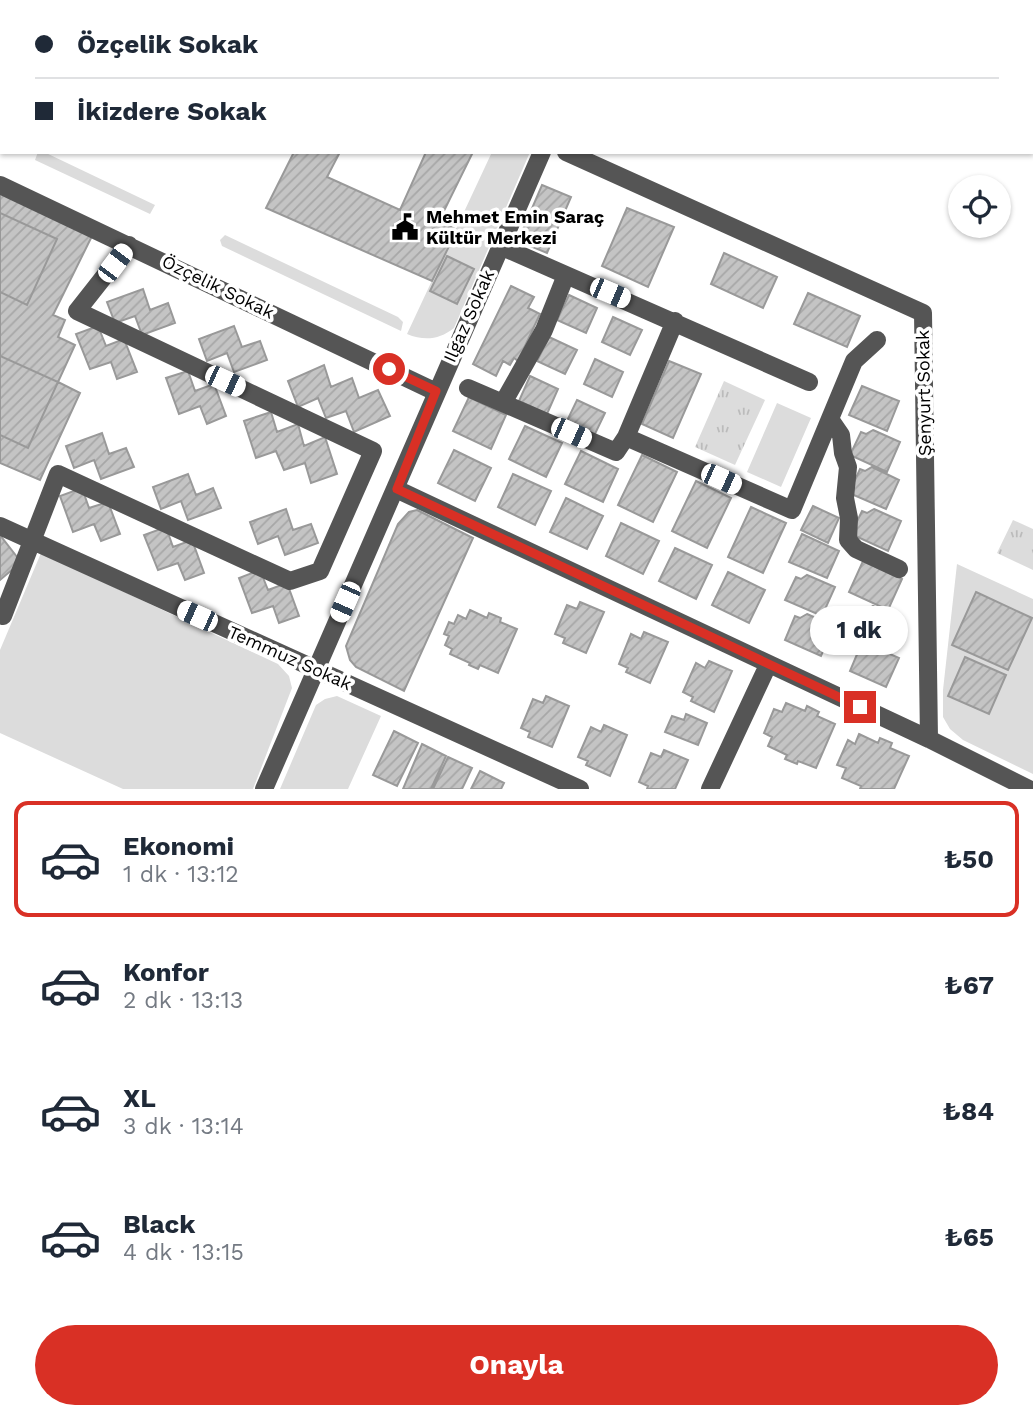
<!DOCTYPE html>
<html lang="tr">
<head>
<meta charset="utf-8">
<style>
	:root { --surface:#fff; --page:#f2f2f3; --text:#1f2937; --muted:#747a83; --line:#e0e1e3; --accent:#d93025 }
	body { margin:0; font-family:"Work Sans",sans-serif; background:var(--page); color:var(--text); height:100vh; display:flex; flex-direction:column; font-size:26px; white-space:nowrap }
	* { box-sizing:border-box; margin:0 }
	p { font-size:23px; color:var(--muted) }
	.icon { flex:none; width:38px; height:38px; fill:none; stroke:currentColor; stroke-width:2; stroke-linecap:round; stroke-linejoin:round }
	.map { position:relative; height:789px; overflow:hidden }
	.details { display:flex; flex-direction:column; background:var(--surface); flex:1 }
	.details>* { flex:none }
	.guide { position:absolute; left:0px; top:0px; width:1034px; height:154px; box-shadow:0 2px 5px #0004; display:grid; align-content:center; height:154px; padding:0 35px; background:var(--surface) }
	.buttons { position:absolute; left:948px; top:175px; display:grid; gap:14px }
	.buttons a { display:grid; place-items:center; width:63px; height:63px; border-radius:50%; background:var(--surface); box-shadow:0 2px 5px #0004; font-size:35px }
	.end { position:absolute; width:32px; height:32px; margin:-16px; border:9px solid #d93025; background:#fff; box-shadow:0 0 0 4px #fff }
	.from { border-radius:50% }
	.bubble { position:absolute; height:49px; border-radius:24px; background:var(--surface); box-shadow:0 2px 5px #0004; font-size:23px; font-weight:700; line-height:49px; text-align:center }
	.car { position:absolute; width:21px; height:42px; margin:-21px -10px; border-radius:9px; box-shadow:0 0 5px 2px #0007; background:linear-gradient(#fff 24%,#345 0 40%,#fff 0 76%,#345 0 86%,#fff 0) }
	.guide b { display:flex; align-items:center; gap:24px; height:66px; font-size:26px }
	.guide b+b { border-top:2px solid var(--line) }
	.guide i { width:18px; height:18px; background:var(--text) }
	ul { padding:12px 0 0; list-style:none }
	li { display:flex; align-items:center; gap:21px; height:116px; margin:0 14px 10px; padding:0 21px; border:4px solid transparent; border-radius:14px }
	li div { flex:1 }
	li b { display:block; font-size:26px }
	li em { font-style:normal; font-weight:700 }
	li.selected { border-color:var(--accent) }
	li>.icon { width:63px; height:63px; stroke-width:1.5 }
	.primary-button { display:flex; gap:14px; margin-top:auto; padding:14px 35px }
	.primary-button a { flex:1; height:80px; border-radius:42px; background:var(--accent); color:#fff; font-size:28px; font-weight:700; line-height:80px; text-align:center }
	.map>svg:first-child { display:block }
</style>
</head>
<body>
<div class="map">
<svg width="1033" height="789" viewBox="0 0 1033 789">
	<defs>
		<pattern id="park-tufts" width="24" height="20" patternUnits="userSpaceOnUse" patternTransform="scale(1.75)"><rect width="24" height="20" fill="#dcdcdc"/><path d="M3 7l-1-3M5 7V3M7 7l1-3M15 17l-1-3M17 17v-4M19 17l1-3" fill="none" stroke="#bbb"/></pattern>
		<pattern id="building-hatch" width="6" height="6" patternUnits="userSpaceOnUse" patternTransform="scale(1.75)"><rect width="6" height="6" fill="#c4c4c4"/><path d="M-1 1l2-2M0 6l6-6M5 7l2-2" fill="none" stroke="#a7a7a7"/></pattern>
	</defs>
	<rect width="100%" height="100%" fill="#fff"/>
	<path fill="#dcdcdc" d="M38 152H44L155 205 150 214 35 160Z
		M492 152H530L454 328C439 340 424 341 407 334Z
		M225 235 398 317 403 322 401 331 222 246 220 240Z
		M777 403 811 418 781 487 747 472Z
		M41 553 278 664 289 676 292 688 253 789H123L0 733V650Z
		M957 564 1033 599V774L963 740 950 729 943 717V690Z
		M337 696 381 716 348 789H280L316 705 325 699Z"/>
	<path fill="url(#park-tufts)" d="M724 381 765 400 735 465 695 447Z
		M1013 520 1033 529V570L997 553Z"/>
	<path fill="url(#building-hatch)" stroke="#999" stroke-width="2" d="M177 0H221L176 2Z
		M294 152H340L327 177 400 210 426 152H473L439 221 457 230 432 281 266 208Z
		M542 185 571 197 547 253 518 241Z
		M0 190 94 232 53 315 65 320 58 337 75 345 58 382 80 393 40 480 0 463Z
		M627 208 674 227 648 287 602 266Z
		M0 213 57 239 27 305 0 292Z
		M724 253 777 277 763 308 711 284Z
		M447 256 474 269 457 304 430 291Z
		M511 286 534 297 528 308 540 314 518 361 514 358 510 365 503 361 496 376 473 364Z
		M143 289 150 310 168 303 175 323 142 335 135 316 115 323 107 302Z
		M808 293 860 316 847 347 794 324Z
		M569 295 597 308 586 333 557 320Z
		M613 317 642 330 630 355 602 342Z
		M98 326 106 346 124 339 137 372 117 379 111 362 90 369 76 334Z
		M234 326 242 347 260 341 267 360 234 372 227 353 207 361 199 339Z
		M549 337 577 350 565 374 537 361Z
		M0 356 58 382 28 448 0 435Z
		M595 359 623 372 612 397 584 384Z
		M669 361 701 374 673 438 642 424Z
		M324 365 331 387 352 378 359 398 378 390 390 416 354 432 346 411 326 418 318 398 298 407 288 381Z
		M188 371 195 391 214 384 226 416 207 424 200 406 179 414 166 378Z
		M530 376 558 389 547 414 519 401Z
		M862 386 899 401 887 431 849 415Z
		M469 397 506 415 491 449 453 431Z
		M577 400 605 413 593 438 565 425Z
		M271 412 277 432 298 424 304 446 325 437 337 474 311 483 305 463 284 470 276 451 256 458 244 421Z
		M525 426 562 443 546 477 509 459Z
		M873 430 900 442 887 472 850 455 861 432 866 434Z
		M102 433 109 454 126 448 134 467 101 479 94 460 74 468 66 446Z
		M454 450 491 468 475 501 438 483Z
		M581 451 618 469 603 502 565 484Z
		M642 455 677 472 653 522 618 505Z
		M872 467 899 480 886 509 849 493 860 469 865 471Z
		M188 474 196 495 213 488 221 508 188 520 181 501 161 509 153 487Z
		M513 474 551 491 535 525 498 507Z
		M696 481 731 498 707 548 672 531Z
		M82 488 89 508 108 502 120 534 101 541 94 524 73 532 60 496Z
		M566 498 603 516 587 549 550 532Z
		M813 506 839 518 828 543 801 530Z
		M751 507 786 523 763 573 728 557Z
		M286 509 293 530 311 524 318 543 285 555 278 536 258 544 250 522Z
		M874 509 901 521 888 551 851 534 862 511 867 513Z
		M417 510 473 538 404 691 356 667 350 660 346 646 398 524 409 512Z
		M621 523 659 541 643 574 606 556Z
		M166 527 173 547 192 540 204 573 185 580 178 563 158 570 144 535Z
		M802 534 839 551 827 578 789 562Z
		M0 535 21 562 0 580Z
		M675 548 712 565 696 599 659 581Z
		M863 561 902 579 888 610 849 592Z
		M260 570 268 590 287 583 299 616 279 623 273 606 252 613 239 578Z
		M728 572 765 590 749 623 712 605Z
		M807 575 835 587 822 616 785 600 796 577 801 579Z
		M976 592 1032 618 1008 670 952 645Z
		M580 602 604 612 586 653 563 643 565 638 555 634 567 605 577 609Z
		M873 606 901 618 888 648 851 632 862 608 867 610Z
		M470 610 487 618 489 613 501 618 500 622 517 629 498 673 480 665 478 669 469 665 470 663 450 654 452 649 445 645 449 636 444 634 449 622 454 624 458 615 466 619Z
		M807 614 834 626 821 656 785 640 795 616 800 618Z
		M644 632 668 642 650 683 626 672 628 668 619 664 631 634 641 639Z
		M872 646 899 658 886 687 850 671 860 647 866 650Z
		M965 657 1006 675 989 714 948 696Z
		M709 661 732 671 714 712 691 701 693 697 683 692 696 663 705 668Z
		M546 696 569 706 552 747 528 737 530 732 521 728 533 699 543 703Z
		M786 703 805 711 807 706 819 712 817 716 835 724 816 768 798 761 797 764 785 759 787 755 768 746 772 737 764 733 774 709 782 712Z
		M686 714 707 723 698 745 665 732 672 716 684 720Z
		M604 725 627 735 610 776 586 765 588 761 578 757 591 727 601 732Z
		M394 731 418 743 397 786 373 775Z
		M859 734 878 743 880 738 892 743 890 748 909 756 894 789H860L861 786 842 778 846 768 837 765 848 740 855 744Z
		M422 744 446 756 431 789H403Z
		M664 750 688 760 675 789H647L648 786 639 782 651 753 661 757Z
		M448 757 472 768 462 789H433Z
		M480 771 504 783 501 789H471Z"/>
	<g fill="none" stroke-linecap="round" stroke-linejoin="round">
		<path stroke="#555" stroke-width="18" d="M604 2 605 0
			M566 152 923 313 929 739
			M0 185 436 392
			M500 246 809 382
			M675 321 626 437 792 510 854 361 877 340
			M468 388 616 452 626 437
			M503 403 544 330 566 275
			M830 419 841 435 843 453 848 467 845 498 849 518 848 540 856 549 899 569
			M396 489 929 739 1029 789
			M0 526 580 789
			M3 616 58 474 290 581 320 571 373 451 77 311 129 245
			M264 789 542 152
			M710 789 768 665"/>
	</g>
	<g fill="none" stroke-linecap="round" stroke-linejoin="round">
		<path stroke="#d93025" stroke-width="9" d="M389 369 436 391 397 489 860 707"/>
	</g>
	<defs>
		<symbol id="civic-bare" viewBox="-9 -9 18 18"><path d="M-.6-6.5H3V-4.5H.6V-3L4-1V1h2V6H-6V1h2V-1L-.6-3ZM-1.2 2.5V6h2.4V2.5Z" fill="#000" stroke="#fff" stroke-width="2.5" paint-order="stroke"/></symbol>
	</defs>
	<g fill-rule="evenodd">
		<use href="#civic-bare" x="386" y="208" width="38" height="38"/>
	</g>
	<g text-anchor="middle" stroke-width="7" stroke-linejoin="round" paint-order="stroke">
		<g font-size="18" font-weight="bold" fill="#000" stroke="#fff" text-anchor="start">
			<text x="426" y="223">Mehmet Emin Saraç<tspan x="426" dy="21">Kültür Merkezi</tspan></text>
		</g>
		<g font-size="18" fill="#000" stroke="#fff">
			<text transform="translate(218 287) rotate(26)" y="6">Özçelik Sokak</text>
			<text transform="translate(469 316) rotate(-66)" y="6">Ilgaz Sokak</text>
			<text transform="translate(924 393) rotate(-91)" y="6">Şenyurt Sokak</text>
			<text transform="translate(290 658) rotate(24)" y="6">Temmuz Sokak</text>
		</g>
	</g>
</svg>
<div class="buttons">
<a><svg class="icon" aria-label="locate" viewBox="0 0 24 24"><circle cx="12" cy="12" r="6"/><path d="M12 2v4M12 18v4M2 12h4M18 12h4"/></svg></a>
</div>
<i class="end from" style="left:389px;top:369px"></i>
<i class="end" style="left:860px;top:707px"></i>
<div class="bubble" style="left:810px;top:606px;width:98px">1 dk</div>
<i class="car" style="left:115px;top:263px;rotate:37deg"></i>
<i class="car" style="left:610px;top:293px;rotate:113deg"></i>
<i class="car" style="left:225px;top:381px;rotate:115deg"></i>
<i class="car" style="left:571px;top:433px;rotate:114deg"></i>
<i class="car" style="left:721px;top:479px;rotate:114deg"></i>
<i class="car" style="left:345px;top:602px;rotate:204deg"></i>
<i class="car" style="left:197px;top:616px;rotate:294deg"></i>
<div class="guide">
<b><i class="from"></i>Özçelik Sokak</b>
<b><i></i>İkizdere Sokak</b>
</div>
</div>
<section class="details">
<ul>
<li class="selected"><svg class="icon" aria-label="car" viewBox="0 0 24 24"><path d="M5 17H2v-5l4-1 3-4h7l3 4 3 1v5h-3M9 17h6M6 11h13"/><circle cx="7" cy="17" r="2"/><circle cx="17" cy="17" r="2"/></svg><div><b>Ekonomi</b><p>1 dk · 13:12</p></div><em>₺50</em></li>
<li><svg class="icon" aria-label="car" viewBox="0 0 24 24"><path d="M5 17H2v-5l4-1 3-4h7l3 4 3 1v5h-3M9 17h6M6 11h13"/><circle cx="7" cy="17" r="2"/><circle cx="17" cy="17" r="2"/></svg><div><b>Konfor</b><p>2 dk · 13:13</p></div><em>₺67</em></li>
<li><svg class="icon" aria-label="car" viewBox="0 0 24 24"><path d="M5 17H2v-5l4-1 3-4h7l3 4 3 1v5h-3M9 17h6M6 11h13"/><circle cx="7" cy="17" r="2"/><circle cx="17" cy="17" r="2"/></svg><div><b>XL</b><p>3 dk · 13:14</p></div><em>₺84</em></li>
<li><svg class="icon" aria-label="car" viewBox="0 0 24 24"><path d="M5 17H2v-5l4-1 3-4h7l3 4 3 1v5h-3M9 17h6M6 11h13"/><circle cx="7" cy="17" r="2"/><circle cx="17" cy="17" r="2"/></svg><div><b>Black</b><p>4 dk · 13:15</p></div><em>₺65</em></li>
</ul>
<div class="primary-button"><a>Onayla</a></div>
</section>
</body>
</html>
